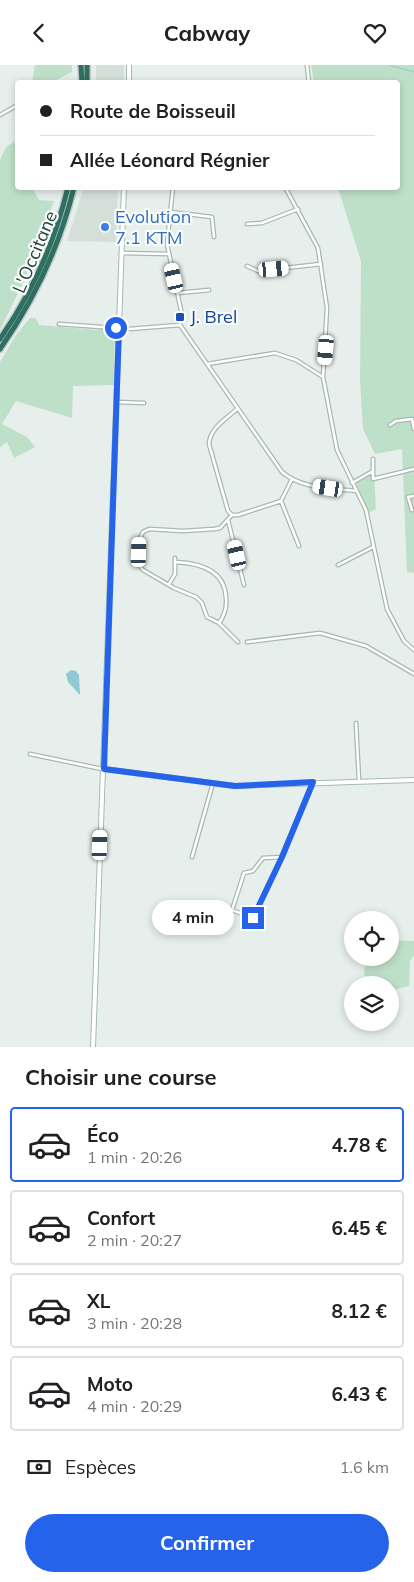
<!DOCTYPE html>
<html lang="fr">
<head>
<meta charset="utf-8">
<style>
	:root { --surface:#fff; --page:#f6f6f6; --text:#202124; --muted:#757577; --line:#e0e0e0; --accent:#2563eb }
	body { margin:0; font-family:Mulish,sans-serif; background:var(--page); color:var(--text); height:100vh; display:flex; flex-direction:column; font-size:19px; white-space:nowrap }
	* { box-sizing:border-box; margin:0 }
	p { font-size:16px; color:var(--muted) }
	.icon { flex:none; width:28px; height:28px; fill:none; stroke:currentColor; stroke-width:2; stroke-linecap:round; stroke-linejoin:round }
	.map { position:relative; height:982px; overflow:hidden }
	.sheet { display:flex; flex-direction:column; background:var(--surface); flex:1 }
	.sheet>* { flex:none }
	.guide { position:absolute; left:15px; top:15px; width:385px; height:110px; border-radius:5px; box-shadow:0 2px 8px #0003; display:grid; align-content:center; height:110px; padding:0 25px; background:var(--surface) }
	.buttons { position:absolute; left:344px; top:846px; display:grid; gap:10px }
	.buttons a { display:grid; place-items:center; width:55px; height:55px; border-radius:50%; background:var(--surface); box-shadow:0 2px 8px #0003; font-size:25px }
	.end { position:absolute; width:22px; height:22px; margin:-11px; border:6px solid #2563eb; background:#fff; box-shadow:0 0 0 2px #fff }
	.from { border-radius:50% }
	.bubble { position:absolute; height:35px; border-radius:18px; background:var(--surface); box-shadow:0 2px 8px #0003; font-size:16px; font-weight:700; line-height:35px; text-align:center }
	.car { position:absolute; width:15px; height:30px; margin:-15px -8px; border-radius:6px; box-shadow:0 0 4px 1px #0007; background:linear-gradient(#fff 24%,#345 0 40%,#fff 0 76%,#345 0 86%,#fff 0) }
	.guide b { display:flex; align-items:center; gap:18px; height:48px; font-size:19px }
	.guide b+b { border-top:1px solid var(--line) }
	.guide i { width:12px; height:12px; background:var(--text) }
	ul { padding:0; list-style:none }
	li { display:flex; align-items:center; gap:15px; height:75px; margin:0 10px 8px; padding:0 15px; border:2px solid var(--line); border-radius:5px }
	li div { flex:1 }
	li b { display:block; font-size:19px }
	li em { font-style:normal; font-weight:700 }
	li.selected { border-color:var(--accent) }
	li>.icon { width:45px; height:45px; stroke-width:1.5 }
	h2 { padding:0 25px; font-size:22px; line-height:60px }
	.pay { display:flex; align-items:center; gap:12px; height:55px; padding:0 25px; font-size:19px }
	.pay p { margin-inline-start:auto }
	.primary-button { display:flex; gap:10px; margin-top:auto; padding:10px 25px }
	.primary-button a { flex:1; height:58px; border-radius:30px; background:var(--accent); color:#fff; font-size:20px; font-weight:700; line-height:58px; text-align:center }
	header { display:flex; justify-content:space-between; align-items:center; height:65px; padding:0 25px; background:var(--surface); font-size:22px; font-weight:700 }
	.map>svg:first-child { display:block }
</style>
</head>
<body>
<header><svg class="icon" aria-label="back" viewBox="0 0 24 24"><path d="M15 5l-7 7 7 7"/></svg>Cabway<svg class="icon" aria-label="heart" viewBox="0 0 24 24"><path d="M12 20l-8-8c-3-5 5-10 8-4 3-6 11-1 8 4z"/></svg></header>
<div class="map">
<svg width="414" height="982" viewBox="0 0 414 982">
	<rect width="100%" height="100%" fill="#e6efeb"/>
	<path fill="#d4dfda" d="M96 0H124V17H96Z
		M84 122 118 123 116 177 67 176Z"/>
	<path fill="#bfe0c8" d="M35 0H72V7L52 17H32Z
		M311 0H414V508L407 507 402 384 375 389 363 364 360 314 361 196 338 123 398 122V18L314 17Z
		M17 75 18 122 32 123 39 135 54 136 25 214 0 265V95L6 82Z
		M30 253H36L39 260 98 265 105 263 115 266 114 320 73 321 72 353 16 336 2 359 27 372 35 382 14 393 7 377 0 382V297L16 270Z
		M374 407 376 444 369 448 357 420 358 416Z
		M390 875 414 876V890L410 896 409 921 390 926V920H386L384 916 365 915 364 904 370 893 390 892Z"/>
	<path fill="#8ec9d4" d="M71 605 76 606 79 610 80 630 68 617 66 609Z"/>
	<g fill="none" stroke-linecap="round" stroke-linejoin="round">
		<path stroke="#8ec9d4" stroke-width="1" d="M389 0 414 7"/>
		<defs>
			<path id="minor" d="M307 0 309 18
				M0 50 18 40
				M173 122 167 179 182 250 180 260 282 407C302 424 330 423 355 426
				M285 122 318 183 327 243 323 312 337 385 366 445 387 544 404 576 414 585
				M170 147 212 152 214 172
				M247 159 262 158 298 144
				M121 188 169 189
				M247 201 258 206 321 199
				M178 228 209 225
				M59 259 129 264 180 260
				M207 299 275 288 296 295 323 312
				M117 337 144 338
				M237 344C226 354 210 363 209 379L228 446 232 450H238L281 436 292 414
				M390 360 396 356 412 354 414 364
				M373 406V414L414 404
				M352 418 373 406V394
				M281 436 299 481
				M412 445 408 432 414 431
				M232 450 220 463 214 464 183 466 149 464 143 467 139 475 138 499 143 505 174 523 196 532 202 538 207 552 219 558 238 577
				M228 455 244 520
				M175 497C200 498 225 505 226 533 227 543 225 550 219 558
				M338 500 373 482
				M169 519 175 509V493
				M247 577 320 568 366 581 414 609
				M356 658 359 715
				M30 689 102 704
				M192 792 213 718
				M282 792 263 793 253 806 244 808 232 845 253 853 282 792 313 719"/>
			<path id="secondary" d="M129 0V18
				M104 704 235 721 414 715
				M93 982 124 122"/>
			<path id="motorway" d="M81 0 82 18
				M87 0V18
				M0 274C32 228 55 177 68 122
				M0 284C34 235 60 181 74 122"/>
		</defs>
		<use href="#minor" stroke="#a8b8b2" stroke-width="5"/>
		<use href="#secondary" stroke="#a4bbb3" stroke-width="6"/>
		<use href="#motorway" stroke="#c2cac8" stroke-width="8"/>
		<use href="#minor" stroke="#fff" stroke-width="2.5"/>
		<use href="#secondary" stroke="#fff" stroke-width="4"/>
		<use href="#motorway" stroke="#2f6f62" stroke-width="5"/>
	</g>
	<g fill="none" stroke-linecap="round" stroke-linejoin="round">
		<path stroke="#2563eb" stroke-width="6" d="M116 263H119L104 704 235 721 313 717 282 792 253 853"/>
	</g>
	<circle fill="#3f7fe0" stroke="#f7fbf9" stroke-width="2" cx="105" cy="162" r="5"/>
	<rect fill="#1a4fb4" stroke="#f7fbf9" stroke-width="2" x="175" y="247" width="10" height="10" rx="2.5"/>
	<g text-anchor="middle" stroke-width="4.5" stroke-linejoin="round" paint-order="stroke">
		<g font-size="18" fill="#366cbe" stroke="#f7fbf9" text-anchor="start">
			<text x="115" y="158">Evolution<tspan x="115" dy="21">7.1 KTM</tspan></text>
		</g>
		<g font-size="18" fill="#24423a" stroke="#f7fbf9">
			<text transform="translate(35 187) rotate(-67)" y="6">L'Occitane</text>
		</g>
		<g font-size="18" fill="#164399" stroke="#f7fbf9" text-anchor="start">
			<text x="190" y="258">J. Brel</text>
		</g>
	</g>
</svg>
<div class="buttons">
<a><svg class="icon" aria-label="locate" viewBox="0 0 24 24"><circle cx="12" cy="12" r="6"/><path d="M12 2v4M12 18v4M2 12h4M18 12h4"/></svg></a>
<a><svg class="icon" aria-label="layers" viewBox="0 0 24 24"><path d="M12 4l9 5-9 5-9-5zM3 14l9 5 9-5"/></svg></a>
</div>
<i class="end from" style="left:116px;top:263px"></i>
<i class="end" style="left:253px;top:853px"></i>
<div class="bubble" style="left:152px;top:835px;width:82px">4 min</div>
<i class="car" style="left:274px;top:204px;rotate:85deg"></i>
<i class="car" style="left:174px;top:213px;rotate:347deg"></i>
<i class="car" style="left:326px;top:285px;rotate:185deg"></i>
<i class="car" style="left:328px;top:423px;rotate:279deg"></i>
<i class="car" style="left:139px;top:487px;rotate:2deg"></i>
<i class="car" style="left:237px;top:490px;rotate:347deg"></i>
<i class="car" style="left:100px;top:780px;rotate:2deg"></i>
<div class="guide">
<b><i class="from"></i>Route de Boisseuil</b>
<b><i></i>Allée Léonard Régnier</b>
</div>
</div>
<section class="sheet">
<h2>Choisir une course</h2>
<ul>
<li class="selected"><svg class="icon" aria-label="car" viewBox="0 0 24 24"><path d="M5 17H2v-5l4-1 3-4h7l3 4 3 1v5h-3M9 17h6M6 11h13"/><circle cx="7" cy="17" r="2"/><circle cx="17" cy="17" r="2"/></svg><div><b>Éco</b><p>1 min · 20:26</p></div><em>4.78 €</em></li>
<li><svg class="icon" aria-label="car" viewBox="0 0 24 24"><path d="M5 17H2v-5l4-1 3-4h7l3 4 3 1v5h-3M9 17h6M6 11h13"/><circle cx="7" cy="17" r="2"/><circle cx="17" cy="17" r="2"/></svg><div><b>Confort</b><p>2 min · 20:27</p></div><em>6.45 €</em></li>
<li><svg class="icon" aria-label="car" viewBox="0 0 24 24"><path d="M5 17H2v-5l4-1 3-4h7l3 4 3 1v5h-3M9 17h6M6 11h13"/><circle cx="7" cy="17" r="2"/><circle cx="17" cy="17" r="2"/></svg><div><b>XL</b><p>3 min · 20:28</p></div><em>8.12 €</em></li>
<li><svg class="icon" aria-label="car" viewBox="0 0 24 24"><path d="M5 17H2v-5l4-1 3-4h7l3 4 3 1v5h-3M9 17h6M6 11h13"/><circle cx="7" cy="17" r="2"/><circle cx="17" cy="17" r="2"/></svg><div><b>Moto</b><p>4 min · 20:29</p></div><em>6.43 €</em></li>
</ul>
<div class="pay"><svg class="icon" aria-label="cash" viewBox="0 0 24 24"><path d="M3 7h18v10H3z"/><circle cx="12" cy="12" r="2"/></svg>Espèces<p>1.6 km</p></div>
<div class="primary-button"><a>Confirmer</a></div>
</section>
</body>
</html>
